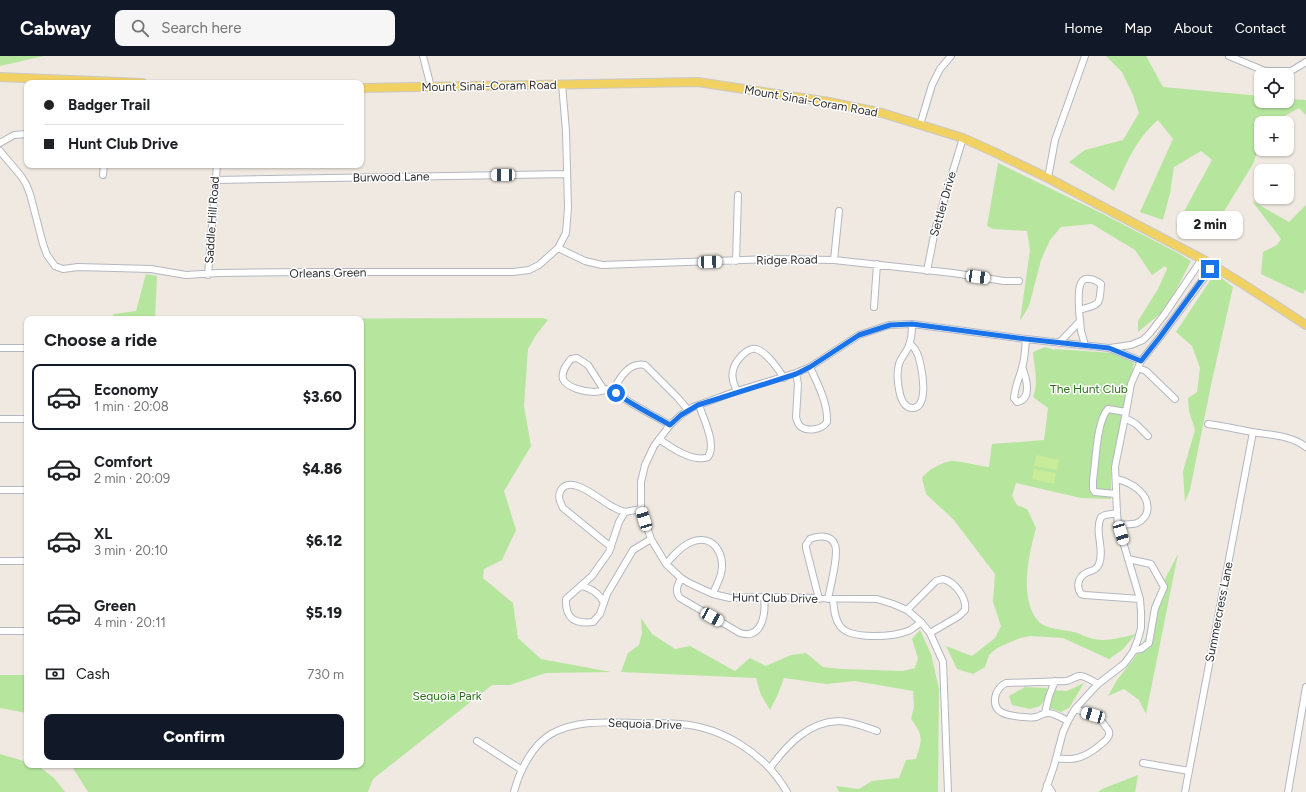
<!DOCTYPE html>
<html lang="en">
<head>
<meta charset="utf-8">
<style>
	:root { --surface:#fff; --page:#f6f6f6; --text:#202124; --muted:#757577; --line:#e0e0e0; --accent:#111827 }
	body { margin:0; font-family:Figtree,sans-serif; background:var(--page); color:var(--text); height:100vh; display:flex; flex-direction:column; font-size:15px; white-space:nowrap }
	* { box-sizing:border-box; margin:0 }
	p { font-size:13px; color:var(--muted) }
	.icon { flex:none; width:22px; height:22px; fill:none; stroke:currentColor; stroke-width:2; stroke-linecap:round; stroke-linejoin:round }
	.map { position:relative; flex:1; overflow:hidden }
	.sheet { position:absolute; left:24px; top:260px; width:340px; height:452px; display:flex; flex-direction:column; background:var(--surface); border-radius:8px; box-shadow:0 1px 3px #0004 }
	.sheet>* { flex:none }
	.top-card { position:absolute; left:24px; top:24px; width:340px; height:88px; border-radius:8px; box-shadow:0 1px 3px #0004; display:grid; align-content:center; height:88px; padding:0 20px; background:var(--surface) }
	.controls { position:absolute; left:1254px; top:12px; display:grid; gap:8px }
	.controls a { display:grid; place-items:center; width:40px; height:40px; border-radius:8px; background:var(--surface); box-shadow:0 1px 3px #0004; font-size:20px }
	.end { position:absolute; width:18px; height:18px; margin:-9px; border:5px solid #1a73e8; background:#fff; box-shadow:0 0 0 2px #fff }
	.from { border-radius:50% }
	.bubble { position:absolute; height:28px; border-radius:8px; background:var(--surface); box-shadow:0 1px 3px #0004; font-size:13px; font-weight:800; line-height:28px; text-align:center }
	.car { position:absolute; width:12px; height:24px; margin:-12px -6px; border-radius:5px; box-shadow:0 0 3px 1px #0007; background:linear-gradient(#fff 24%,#345 0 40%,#fff 0 76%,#345 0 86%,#fff 0) }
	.top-card b { display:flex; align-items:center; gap:14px; height:38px; font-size:15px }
	.top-card b+b { border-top:1px solid var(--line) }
	.top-card i { width:10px; height:10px; background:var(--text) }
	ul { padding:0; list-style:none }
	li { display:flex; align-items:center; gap:12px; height:66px; margin:0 8px 6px; padding:0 12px; border:2px solid transparent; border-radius:8px }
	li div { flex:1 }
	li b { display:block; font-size:15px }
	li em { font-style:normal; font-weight:800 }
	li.current { border-color:var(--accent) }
	li>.icon { width:36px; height:36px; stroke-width:1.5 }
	h2 { padding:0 20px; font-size:18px; line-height:48px }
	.pay { display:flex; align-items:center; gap:10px; height:44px; padding:0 20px; font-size:15px }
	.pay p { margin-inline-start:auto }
	.action { display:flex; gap:8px; margin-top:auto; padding:8px 20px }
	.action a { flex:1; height:46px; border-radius:8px; background:var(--accent); color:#fff; font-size:16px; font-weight:800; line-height:46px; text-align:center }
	header { display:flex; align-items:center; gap:24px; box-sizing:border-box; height:56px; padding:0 20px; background:var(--accent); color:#fff }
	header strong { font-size:19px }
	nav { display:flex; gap:22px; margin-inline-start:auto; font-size:14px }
	.search { width:280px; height:36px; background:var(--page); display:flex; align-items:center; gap:10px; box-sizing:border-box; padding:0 14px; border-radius:8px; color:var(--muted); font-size:15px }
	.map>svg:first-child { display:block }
</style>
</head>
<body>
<header>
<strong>Cabway</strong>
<div class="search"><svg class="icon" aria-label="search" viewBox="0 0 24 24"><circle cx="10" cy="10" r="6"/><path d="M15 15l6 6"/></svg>Search here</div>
<nav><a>Home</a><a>Map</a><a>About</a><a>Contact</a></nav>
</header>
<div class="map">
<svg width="1306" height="736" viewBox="0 0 1306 736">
	<rect width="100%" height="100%" fill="#efe9e1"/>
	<path fill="#b6e59e" d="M0 0H44L0 10Z
		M1106 0H1146L1163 31 1261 40V45H1287V43L1306 44V59L1299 52 1283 61 1278 67H1261V85L1253 108 1207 183 1185 181 1176 170 1212 104 1201 95 1174 111 1170 137 1163 164 1140 156 1173 83 1158 64C1135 84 1126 108 1114 135L1069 106 1085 94 1123 84 1139 57 1133 39 1122 16Z
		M998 107 1103 158 1178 197 1191 205 1167 252 1138 276V265L1158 233 1167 213 1165 210 1152 219 1135 194 1092 168 1061 171 1050 184 1041 204 1029 250 1020 265 1030 194 1027 175 993 173 987 170Z
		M1252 145 1289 166 1306 149V233L1303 238 1261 218 1263 196 1277 189 1281 183Z
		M1215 217 1233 231 1211 329 1190 434 1185 446 1183 415 1195 374 1189 355 1188 342 1197 336 1200 312 1192 290 1176 276Z
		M146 218 157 220 155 263 543 262 548 264 536 279 528 293 524 350 531 390 504 435 516 474 502 504 484 513 483 522 513 547 518 582 541 603 611 616 546 617 510 629H492L373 723 368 736H88L71 709H361V263H130L114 262 113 258 136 255Z
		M1045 291 1055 294V293L1112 297 1134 307 1111 411V443L1081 442 1016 427 1012 440 1017 449 1027 453 1036 472C1029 498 1018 543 1039 566 1046 573 1065 574 1074 576 1081 578 1087 582 1094 583 1109 586 1122 581 1136 578L1122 594 1109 603 1063 582 1031 580 1020 582 997 592 989 599 985 611 973 618 957 613 946 590 972 600 995 582 1001 570 993 546 995 518 953 463 926 438 922 422C927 414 945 404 954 405 966 406 977 410 989 411L992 388 1044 384 1048 352 1033 341C1039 326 1034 312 1033 296Z
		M1178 498 1146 658 1139 644 1124 633 1108 640 1117 624 1136 600 1146 581 1153 546Z
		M641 562 652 578 675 593 690 590 735 615 750 602 766 610 791 599 806 597 823 611 841 613 903 615 915 612 918 602 912 583 920 574 931 598 939 633 938 736H839L836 730 859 733 872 725 899 722 906 704 916 703C922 684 924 680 911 663L914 651 913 635 855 625 826 628 784 622 778 638 770 654 761 639 756 622 621 616 628 597 639 589 642 577Z
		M0 619H27V657L0 652Z
		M1084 627 1069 652 1061 656 1049 652 1046 642 1040 650 1030 653 1012 649 1009 640 1025 631 1047 632 1048 634 1067 635Z
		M0 698 27 706V709H37L54 722 65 736H0Z
		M1138 719 1135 736H1098L1102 733Z"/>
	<path fill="#c9ec9a" d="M1036 399 1059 404 1057 414 1034 410Z
		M1034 413 1056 417 1054 428 1032 423Z"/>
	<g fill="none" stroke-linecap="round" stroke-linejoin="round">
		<defs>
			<path id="minor" d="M423 0 431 31
				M1229 0 1265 15H1291L1306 6
				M920 69 932 29 940 13 951 0
				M0 87 14 79 27 78
				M0 95 21 120 26 128 30 138 43 188 47 199 55 210 63 213 78 211 151 213 186 219 219 217 312 216H513L529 214 539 209 558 192 566 177 568 152 566 75 562 28
				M103 119 104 109
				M1048 122 1055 84 1085 0
				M215 124 567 118
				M558 192 585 205 602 209 773 203 834 204 953 217 1004 225H1019
				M834 204 839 155
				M736 205 738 139
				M927 215 935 174 963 82
				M208 219 217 109
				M874 251 877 208
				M1079 254C1079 245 1076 220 1089 223 1094 223 1097 225 1101 228 1100 251 1099 248 1079 254L1081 275 1085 289
				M1059 287 1080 265
				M910 288C912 290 915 292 916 295 922 305 932 360 908 351 898 346 896 318 899 308 901 301 907 296 909 289 912 282 912 275 912 268
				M0 292H27
				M1110 292 1131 289 1143 284 1150 277 1164 259 1202 203
				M1022 311C1026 321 1033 343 1017 346L1014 342C1015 330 1019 323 1022 312 1025 303 1025 292 1026 283
				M1138 312 1146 315 1175 343
				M796 317 798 328 796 361C797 365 798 368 800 370 807 376 822 374 827 366 828 347 818 329 810 311
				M604 334 588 309 577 302 571 303C567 308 561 315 563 323 567 332 585 336 594 336 601 336 608 333 615 331
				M737 335C734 329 731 322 733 315 734 306 747 291 756 293 767 296 778 313 784 322
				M1125 362 1136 368 1148 380
				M0 363H27
				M1208 368C1223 370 1237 373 1252 376 1270 379 1290 379 1306 391
				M670 369C652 358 633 350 616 337L615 331C621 320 630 306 645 309L678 342 688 354
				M659 383C670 391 694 407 708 401 717 388 703 362 699 349
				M1116 423C1131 426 1151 438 1147 456 1146 460 1142 465 1137 467 1132 469 1124 468 1118 469
				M0 434H27
				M1116 438 1095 436 1093 433V424C1096 406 1096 366 1108 353L1126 356
				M625 456 619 466 609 496 592 520 566 543C565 563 575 568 593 566L600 558 607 538 633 494 651 483
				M625 456 641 453
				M1117 457 1105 459 1101 461C1094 476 1105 493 1099 508 1098 510 1096 513 1095 513 1093 515 1089 515 1086 517 1078 521 1076 531 1081 538L1085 539 1140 543
				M611 491 563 452C560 445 557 441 561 434 571 417 602 446 613 451 617 453 621 455 625 456
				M1128 503 1151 508 1164 531 1155 552 1149 587 1141 593 1134 594
				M0 505H27
				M666 508C673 500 679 492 689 487 712 476 726 497 721 518 719 525 715 532 713 538
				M681 522C678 529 674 535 680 542L740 577C762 584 766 558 764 541
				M582 530C592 533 599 537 604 547
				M819 543 806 492V489L810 483C819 479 832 479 835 489 839 498 830 532 828 543
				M833 543C834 552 834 562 840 570 850 584 893 581 908 575 913 573 917 569 921 566
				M907 554 936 525 943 523C955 526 967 542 965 554L959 560 930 577
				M0 575H27
				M1045 657 1049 640 1055 625
				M1068 665C1062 662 1054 657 1048 657 1043 657 1040 660 1036 661 1032 662 1027 661 1024 661 1009 660 990 658 996 638 998 633 1000 630 1006 627L1066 625C1071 624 1075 621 1079 620 1085 619 1092 625 1098 628
				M477 685 522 714
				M1056 702C1074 705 1084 702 1099 690 1102 687 1108 684 1109 679 1110 676 1108 673 1106 671 1098 659 1087 657 1075 653
				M1143 707 1189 715
				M770 712C787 689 808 666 838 665 852 665 865 671 877 675
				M1047 729 1052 736
				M514 736C519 716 532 689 551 678 576 664 607 666 635 667 650 667 665 667 680 668 723 671 766 699 787 736
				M948 736 943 606 930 577 921 566 907 554 893 548 877 543 764 541 730 542 713 538 689 527 681 522 666 508 651 483 641 453V426L645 409 654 390 670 369 681 359 693 351 737 335 796 317 810 311 859 279 889 269 912 268 1026 283 1109 292 1141 305
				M1045 736 1054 710 1063 676 1068 665 1075 653 1098 628 1124 608 1133 596 1138 583 1141 572V556L1140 543 1118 469 1117 457 1115 411 1126 356 1131 328 1141 305 1160 281 1213 210
				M1185 736 1253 376
				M1288 736 1306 631"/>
			<path id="major" d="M0 21 143 27
				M361 32 698 26 829 46 882 57 963 82 994 96 1048 122 1202 203 1243 228 1306 269"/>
		</defs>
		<use href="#minor" stroke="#b4b7c1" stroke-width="8"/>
		<use href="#major" stroke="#c9c9c9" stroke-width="10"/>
		<use href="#minor" stroke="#fff" stroke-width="6"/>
		<use href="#major" stroke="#f2d163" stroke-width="8"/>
	</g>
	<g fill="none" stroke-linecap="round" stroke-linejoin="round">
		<path stroke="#1a73e8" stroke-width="5" d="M616 337C633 350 652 358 670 369L681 359 698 349 796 318 810 311 859 279 890 269 912 268 1026 283 1109 292 1141 305 1160 281 1210 213"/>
	</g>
	<g text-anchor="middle" stroke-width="3" stroke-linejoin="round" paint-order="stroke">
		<g font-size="12" fill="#2e2e2e" stroke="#fff">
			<text transform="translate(489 30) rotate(-1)" y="4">Mount Sinai-Coram Road</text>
			<text transform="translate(811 45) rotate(10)" y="4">Mount Sinai-Coram Road</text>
			<text transform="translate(391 121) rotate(-1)" y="4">Burwood Lane</text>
			<text transform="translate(943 148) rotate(-74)" y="4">Settler Drive</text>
			<text transform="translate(212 164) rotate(-86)" y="4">Saddle Hill Road</text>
			<text transform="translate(787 204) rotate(-1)" y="4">Ridge Road</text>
			<text transform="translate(328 217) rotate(-1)" y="4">Orleans Green</text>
			<text transform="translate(775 542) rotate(1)" y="4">Hunt Club Drive</text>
			<text transform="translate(1219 556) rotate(-79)" y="4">Summercress Lane</text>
			<text transform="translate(645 668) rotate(2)" y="4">Sequoia Drive</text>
		</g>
		<g font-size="12" fill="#2c6e1b" stroke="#fff">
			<text x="1089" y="337">The Hunt Club</text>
			<text x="447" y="644">Sequoia Park</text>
		</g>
	</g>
</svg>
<div class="controls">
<a><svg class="icon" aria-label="locate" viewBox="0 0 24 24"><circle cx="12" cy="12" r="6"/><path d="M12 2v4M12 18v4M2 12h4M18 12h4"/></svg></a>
<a>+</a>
<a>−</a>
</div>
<i class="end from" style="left:616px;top:337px"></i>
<i class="end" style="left:1210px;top:213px"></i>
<div class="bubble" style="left:1177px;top:155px;width:66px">2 min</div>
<i class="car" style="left:503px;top:119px;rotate:269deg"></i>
<i class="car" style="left:710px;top:206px;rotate:88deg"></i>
<i class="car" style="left:978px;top:221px;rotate:98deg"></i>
<i class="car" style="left:644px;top:463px;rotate:343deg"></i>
<i class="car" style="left:1121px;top:477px;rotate:163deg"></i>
<i class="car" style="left:712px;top:561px;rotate:119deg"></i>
<i class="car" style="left:1093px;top:659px;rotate:286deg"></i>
<div class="top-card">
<b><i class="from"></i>Badger Trail</b>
<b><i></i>Hunt Club Drive</b>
</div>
<section class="sheet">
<h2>Choose a ride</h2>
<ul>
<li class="current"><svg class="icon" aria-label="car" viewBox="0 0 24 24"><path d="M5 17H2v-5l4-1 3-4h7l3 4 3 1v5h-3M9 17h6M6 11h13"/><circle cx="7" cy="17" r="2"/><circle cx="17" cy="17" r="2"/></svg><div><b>Economy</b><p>1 min · 20:08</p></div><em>$3.60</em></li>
<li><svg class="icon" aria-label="car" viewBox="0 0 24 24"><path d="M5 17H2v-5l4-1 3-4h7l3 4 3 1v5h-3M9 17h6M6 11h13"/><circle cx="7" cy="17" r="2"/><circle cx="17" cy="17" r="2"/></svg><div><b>Comfort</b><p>2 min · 20:09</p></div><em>$4.86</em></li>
<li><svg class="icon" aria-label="car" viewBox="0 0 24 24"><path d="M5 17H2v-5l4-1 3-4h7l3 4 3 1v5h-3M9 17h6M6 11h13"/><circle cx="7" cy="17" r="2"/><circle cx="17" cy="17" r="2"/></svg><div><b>XL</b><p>3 min · 20:10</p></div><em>$6.12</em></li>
<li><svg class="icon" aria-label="car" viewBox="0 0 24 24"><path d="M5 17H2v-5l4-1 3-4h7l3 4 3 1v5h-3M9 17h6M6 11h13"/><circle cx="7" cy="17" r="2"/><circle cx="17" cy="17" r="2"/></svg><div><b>Green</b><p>4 min · 20:11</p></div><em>$5.19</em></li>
</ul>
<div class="pay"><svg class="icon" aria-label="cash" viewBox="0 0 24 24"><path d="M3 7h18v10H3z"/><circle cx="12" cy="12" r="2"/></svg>Cash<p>730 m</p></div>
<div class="action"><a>Confirm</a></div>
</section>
</div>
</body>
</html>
